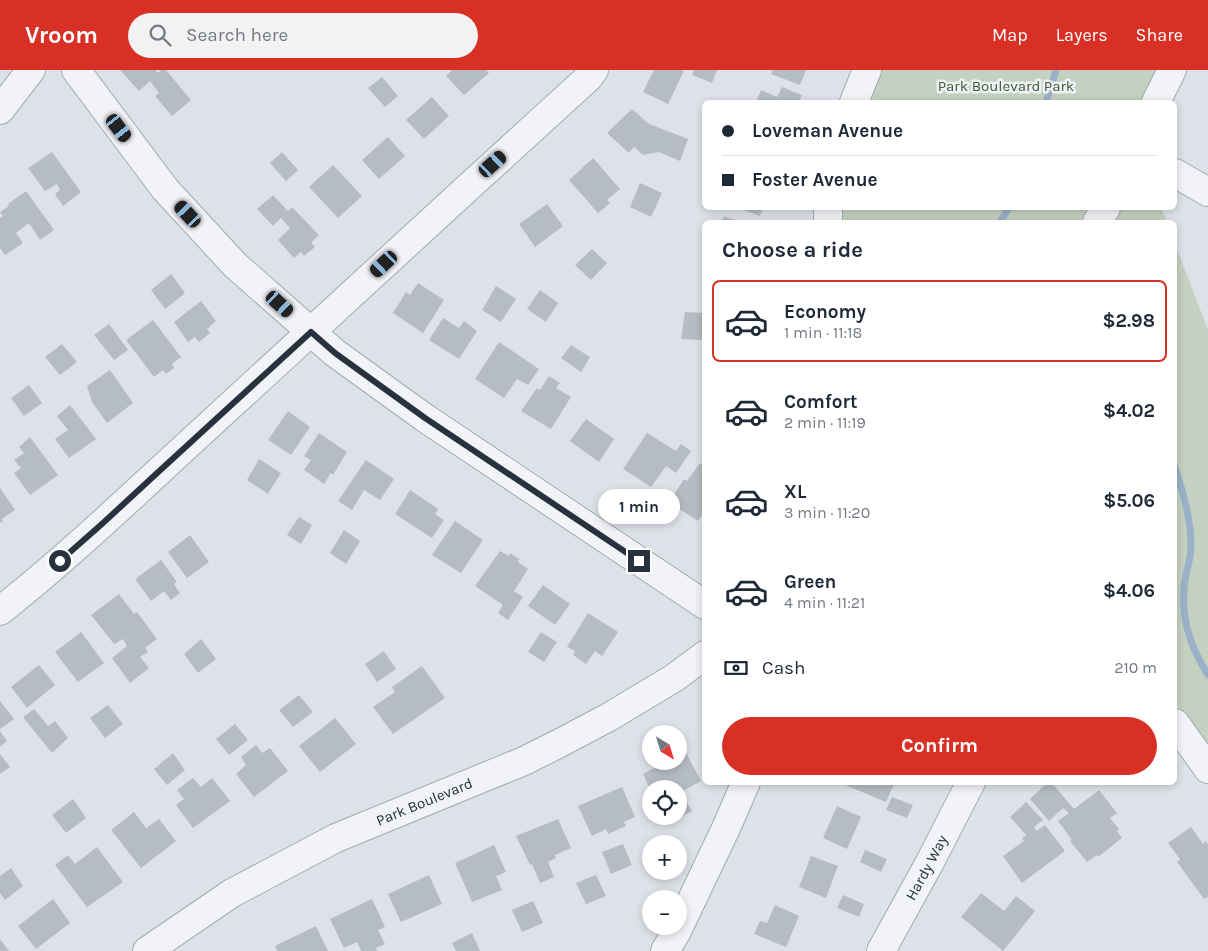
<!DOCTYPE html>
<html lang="en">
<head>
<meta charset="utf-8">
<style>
	:root { --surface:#fff; --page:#f2f2f3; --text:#1f2937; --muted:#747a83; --line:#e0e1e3; --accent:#d93025 }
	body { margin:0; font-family:Karla,sans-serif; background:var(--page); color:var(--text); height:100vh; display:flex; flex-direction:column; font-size:19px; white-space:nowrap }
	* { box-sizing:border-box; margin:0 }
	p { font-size:16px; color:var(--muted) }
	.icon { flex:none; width:28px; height:28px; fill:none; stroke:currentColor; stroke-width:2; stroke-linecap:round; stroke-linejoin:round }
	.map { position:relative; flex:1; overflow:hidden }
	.side { position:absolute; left:702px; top:150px; width:475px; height:565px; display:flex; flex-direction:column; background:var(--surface); border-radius:8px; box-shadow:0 2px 8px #0003 }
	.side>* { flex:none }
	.banner { position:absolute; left:702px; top:30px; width:475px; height:110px; border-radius:8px; box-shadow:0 2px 8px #0003; display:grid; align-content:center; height:110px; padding:0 20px; background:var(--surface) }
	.needle { width:32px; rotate:142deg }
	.fabs { position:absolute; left:642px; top:655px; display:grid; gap:10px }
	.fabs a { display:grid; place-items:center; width:45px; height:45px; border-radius:50%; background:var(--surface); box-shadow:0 2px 8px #0003; font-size:25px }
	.end { position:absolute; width:22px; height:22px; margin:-11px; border:6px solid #28313e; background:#fff; box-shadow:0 0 0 2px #fff }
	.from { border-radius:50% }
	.bubble { position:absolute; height:35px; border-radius:18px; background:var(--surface); box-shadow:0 2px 8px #0003; font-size:16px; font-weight:700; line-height:35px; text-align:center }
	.car { position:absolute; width:15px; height:30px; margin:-15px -8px; border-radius:6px; box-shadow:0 0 4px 1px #0007; background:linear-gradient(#222 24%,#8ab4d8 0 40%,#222 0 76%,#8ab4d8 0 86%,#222 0) }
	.banner b { display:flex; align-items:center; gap:18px; height:48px; font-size:19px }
	.banner b+b { border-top:1px solid var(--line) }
	.banner i { width:12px; height:12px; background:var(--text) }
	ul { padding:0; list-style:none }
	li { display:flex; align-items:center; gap:15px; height:82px; margin:0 10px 8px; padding:0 10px; border:2px solid transparent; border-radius:8px }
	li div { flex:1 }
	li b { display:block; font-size:19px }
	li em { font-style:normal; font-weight:700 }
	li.on { border-color:var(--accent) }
	li>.icon { width:45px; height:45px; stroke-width:1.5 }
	h2 { padding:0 20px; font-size:22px; line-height:60px }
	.pay { display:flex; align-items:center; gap:12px; height:55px; padding:0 20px; font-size:19px }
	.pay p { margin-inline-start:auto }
	.button { display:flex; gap:10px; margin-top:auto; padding:10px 20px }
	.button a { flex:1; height:58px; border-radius:30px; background:var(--accent); color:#fff; font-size:20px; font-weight:700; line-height:58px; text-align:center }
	header { display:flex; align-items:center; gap:30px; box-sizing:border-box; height:70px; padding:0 25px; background:var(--accent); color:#fff }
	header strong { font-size:24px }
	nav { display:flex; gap:28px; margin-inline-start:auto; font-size:18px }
	.search { width:350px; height:45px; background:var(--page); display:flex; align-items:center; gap:12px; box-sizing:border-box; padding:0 18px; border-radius:28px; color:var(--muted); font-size:19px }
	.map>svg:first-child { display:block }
</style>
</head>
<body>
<header>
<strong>Vroom</strong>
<div class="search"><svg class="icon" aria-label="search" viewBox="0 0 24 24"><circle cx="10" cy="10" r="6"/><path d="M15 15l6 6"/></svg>Search here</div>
<nav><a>Map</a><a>Layers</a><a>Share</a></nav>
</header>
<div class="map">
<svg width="1208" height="881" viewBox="0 0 1208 881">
	<rect width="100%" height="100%" fill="#dee2e8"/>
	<path fill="#c5d1c0" d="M867 0H1157L1142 32H854Z
		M828 138H1161L1167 152H828Z
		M1175 174 1208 260V683L1175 631Z"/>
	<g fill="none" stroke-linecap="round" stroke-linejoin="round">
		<path stroke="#9ab1c7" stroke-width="7" d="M1046 32 1056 0
			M1000 152 1009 138
			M1175 397C1183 422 1191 449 1191 476 1191 487 1187 499 1185 510 1180 546 1189 575 1208 605"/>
	</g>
	<path fill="#b6bcc4" d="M120 0H155L158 3 161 0H166L191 30 172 46 155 26 159 23 150 11 139 21Z
		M452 0H486L489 3 464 25 446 6Z
		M654 0H681L684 1 668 34 643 22Z
		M694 0H717L712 13 692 5Z
		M773 0H806L800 15 771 4Z
		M382 7 398 26 385 37 368 18Z
		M782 17 802 25 799 32H756L761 20 777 27Z
		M432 27 449 46 424 69 406 50Z
		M632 39 649 54 688 69 680 91 659 82 643 85 634 77 629 83 607 63Z
		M388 67 405 86 379 109 362 90Z
		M52 82 81 122 63 136 55 124 60 120 57 114 45 121 28 98Z
		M282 82 298 100 286 111 270 93Z
		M593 88 620 119 607 130 610 133 598 143 569 110Z
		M333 95 362 126 338 148 309 117Z
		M640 113 662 123 651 147 630 137Z
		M26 121 54 160 40 170 29 153 16 163 23 173 5 185 0 178V148L3 146 0 142 9 136 8 134Z
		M273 125 288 141 292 137 319 165 311 173 315 177 304 186 301 182 294 188 278 170 290 158 281 148 273 156 257 139Z
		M547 134 563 156 535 177 519 154Z
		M738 138H763L760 146Z
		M724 146 740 152H721Z
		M592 179 607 193 591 210 575 195Z
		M171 204 185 223 165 239 151 220Z
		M418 213 444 230 423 263 393 243 406 222 410 225Z
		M496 216 516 229 501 252 482 240Z
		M540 220 558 233 546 252 527 239Z
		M201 231 216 251 207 259 210 263 199 272 195 267 188 272 174 252Z
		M685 242 705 243V270L681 269Z
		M443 248 459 258 464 251 477 261 459 289 429 270Z
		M153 250 181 287 172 294 174 298 166 304 163 300 154 307 126 270Z
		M109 254 128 280 114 290 94 265Z
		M499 272 539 299 528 315 517 309 504 328 475 309Z
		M62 274 77 292 60 305 45 287Z
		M571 275 590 287 581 302 561 288Z
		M110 300 133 333 107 353 92 332 87 316Z
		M549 306 560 313 556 318 571 327 551 359 521 341 537 318 540 320Z
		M29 315 42 333 24 346 11 328Z
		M70 335 96 369 69 388 55 369 68 360 57 346Z
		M288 341 310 357 291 385 268 370Z
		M586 349 614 369 599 392 570 371Z
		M319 363 347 382 333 405 331 403 324 414 304 400 311 390 304 386Z
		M647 363 676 381 681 374 691 381 676 403 666 396 651 417 623 399Z
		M30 367 58 405 30 425 14 403 21 398 14 390 24 383 19 377Z
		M259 389 281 403 268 424 247 410Z
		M366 390 394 409 380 430 364 420 352 440 338 431Z
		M700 393 705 396V440L698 451 669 432 684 409 687 411Z
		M0 418 15 440 2 449 3 451 0 453Z
		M410 420 438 439 435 444 444 450 432 468 395 444Z
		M299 447 312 455 301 474 287 465Z
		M455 451 483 470 461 503 432 485Z
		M344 460 360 471 346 494 330 483Z
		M190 465 209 492 187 508 168 482Z
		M500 481 509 486 510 483 519 489 518 492 528 499 514 521 523 527 508 550 498 543 503 535 475 516Z
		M161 490 177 512 174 514 180 523 171 530 164 521 151 531 135 509Z
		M543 515 570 534 555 555 528 536Z
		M119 524 134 544 137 542 157 569 145 578 148 582 140 587 149 598 130 613 112 588 127 576 123 569 114 574 91 545Z
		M588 543 618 562 602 586 595 581 586 594 573 585 575 581 567 577Z
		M81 562 104 593 78 612 55 582Z
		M541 562 557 572 544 592 528 582Z
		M201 569 216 589 198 603 184 584Z
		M384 581 396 599 377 612 365 594Z
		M39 595 55 615 27 638 11 617Z
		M422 596 445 628 393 664 373 637 395 622 392 617Z
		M299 625 313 642 293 657 279 640Z
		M0 631 14 649 0 659Z
		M108 635 123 654 105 668 90 648Z
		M34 639 48 656 55 651 68 668 52 683 23 647Z
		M335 648 356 674 320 702 299 676Z
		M235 654 248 670 229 685 216 669Z
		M0 661 7 671 0 677Z
		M256 675 262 683 270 678 288 701 254 727 236 704 246 695 241 687Z
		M685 681 701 711 681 722 692 741 668 753 665 746H679V719H650L643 704 667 691H679V685Z
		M173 683 185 700 167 715 154 699Z
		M0 684 10 697 0 704Z
		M193 708 201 717 212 708 230 731 193 758 176 735 184 729 177 720Z
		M838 712H895L886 732Z
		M1048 712H1051L1074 739 1099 720 1117 743 1110 748 1119 759 1117 761 1122 768 1098 787 1097 785 1087 792 1070 771 1072 770 1058 751 1069 743 1063 738 1049 751 1030 729Z
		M622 717 635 747 624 752 626 756 608 764 606 759 592 766 578 736Z
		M892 727 913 735 907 748 886 740Z
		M73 729 86 748 66 763 52 745Z
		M1026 732 1043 750 1034 757 1037 761 1045 755 1065 781 1022 813 1003 786 1024 771 1022 768 1026 765 1010 747Z
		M837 736 861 747 847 779 823 768Z
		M134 742 146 758 159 749 176 771 141 798 111 760Z
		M558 749 571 778 555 785 556 788 548 792 554 807 540 813 532 794 530 795 516 766Z
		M1191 757 1203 774 1206 771 1208 774V827L1204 829 1177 792 1180 789 1168 773Z
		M623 774 632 795 611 804 602 782Z
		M494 775 506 802 496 806 502 820 472 832 455 793Z
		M97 777 123 812 87 837 55 795 68 785 75 794Z
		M865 780 887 789 881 802 860 792Z
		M811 786 838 796 826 828 799 817Z
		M11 798 23 816 5 830 0 823V806Z
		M429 805 442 834 401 852 388 824Z
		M596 805 606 826 586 834 576 813Z
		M981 823 1004 841 1016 826 1035 841 1003 881 961 847Z
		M843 825 864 834 859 847 837 838Z
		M53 829 70 853 36 879 18 856Z
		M372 829 385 857 378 860 385 874 376 878 377 881H361L357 872 344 878 330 849Z
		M533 831 543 853 522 862 512 840Z
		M775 835 799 846 786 877 754 864 760 851 767 853Z
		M316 856 328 881H277L275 876Z
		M472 863 480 881H456L452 873Z
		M0 869 9 881H0Z"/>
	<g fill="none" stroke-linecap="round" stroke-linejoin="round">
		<defs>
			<g id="minor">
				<path d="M76 0 165 119 235 195 335 283 425 348 705 535"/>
				<path d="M854 32 867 0"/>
				<path d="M1156 32 1172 0"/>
				<path d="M0 40 31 0"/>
				<path d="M1175 103 1208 122"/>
				<path d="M828 152V138"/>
				<path d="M1097 152 1106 138"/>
				<path d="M0 541C72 484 138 420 206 358 333 242 460 124 588 8L594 0"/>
				<path d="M1175 653 1208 699"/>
				<path id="s1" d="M147 881 232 823 336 768 524 691 558 674 609 647 674 608 705 585"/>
				<path d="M665 881 677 861 727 756 746 712"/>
				<path id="s2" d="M881 881 930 792 971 712"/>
			</g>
		</defs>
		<use href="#minor" stroke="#a4a9b2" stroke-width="30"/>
		<use href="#minor" stroke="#f1f3f6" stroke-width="28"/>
	</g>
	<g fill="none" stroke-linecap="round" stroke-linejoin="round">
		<path stroke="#28313e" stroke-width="6" d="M60 491 103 453 155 405 311 262 335 283 425 348 639 491"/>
	</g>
	<g text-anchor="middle" stroke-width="5" stroke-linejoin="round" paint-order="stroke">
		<g font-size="15" fill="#3d5935" stroke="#eef1f5">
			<text x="1006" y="21">Park Boulevard Park</text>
		</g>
		<g font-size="15" fill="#28313e" stroke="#eef1f5">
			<text dy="5" stroke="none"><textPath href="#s1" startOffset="316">Park Boulevard</textPath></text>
			<text dy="5" stroke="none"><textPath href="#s2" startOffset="95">Hardy Way</textPath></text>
		</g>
	</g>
</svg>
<div class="fabs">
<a><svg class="needle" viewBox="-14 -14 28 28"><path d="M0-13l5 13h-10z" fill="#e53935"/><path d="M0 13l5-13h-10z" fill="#747a83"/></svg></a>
<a><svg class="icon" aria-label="locate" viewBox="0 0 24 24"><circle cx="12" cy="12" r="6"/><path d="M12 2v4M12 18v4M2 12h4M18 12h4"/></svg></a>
<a>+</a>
<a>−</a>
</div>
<i class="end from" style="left:60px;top:491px"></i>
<i class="end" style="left:639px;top:491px"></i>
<div class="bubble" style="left:598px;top:419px;width:82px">1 min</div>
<i class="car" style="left:119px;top:58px;rotate:143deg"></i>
<i class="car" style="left:493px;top:94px;rotate:48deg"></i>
<i class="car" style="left:188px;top:144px;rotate:317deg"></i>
<i class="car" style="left:384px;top:194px;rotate:227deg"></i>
<i class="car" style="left:280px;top:234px;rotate:132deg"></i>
<div class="banner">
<b><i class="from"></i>Loveman Avenue</b>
<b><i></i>Foster Avenue</b>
</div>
<section class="side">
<h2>Choose a ride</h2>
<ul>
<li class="on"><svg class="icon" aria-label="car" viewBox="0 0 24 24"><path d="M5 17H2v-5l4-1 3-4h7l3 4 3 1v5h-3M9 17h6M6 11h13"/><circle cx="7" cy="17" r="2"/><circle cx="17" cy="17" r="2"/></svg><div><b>Economy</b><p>1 min · 11:18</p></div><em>$2.98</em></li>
<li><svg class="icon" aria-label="car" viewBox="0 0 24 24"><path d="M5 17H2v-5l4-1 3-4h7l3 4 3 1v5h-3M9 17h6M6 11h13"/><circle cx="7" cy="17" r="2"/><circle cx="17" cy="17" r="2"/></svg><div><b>Comfort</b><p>2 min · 11:19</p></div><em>$4.02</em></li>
<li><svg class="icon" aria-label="car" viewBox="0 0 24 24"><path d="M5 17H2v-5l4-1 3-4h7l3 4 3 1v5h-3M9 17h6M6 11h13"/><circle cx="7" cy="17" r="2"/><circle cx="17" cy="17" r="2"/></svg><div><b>XL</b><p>3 min · 11:20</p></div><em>$5.06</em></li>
<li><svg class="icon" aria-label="car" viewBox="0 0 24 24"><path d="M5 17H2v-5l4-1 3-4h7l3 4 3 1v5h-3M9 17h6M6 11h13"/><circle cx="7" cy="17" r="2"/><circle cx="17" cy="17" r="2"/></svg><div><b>Green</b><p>4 min · 11:21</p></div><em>$4.06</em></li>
</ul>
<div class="pay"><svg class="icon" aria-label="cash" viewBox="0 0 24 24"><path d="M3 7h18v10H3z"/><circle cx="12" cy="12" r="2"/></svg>Cash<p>210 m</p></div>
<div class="button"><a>Confirm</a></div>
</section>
</div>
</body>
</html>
